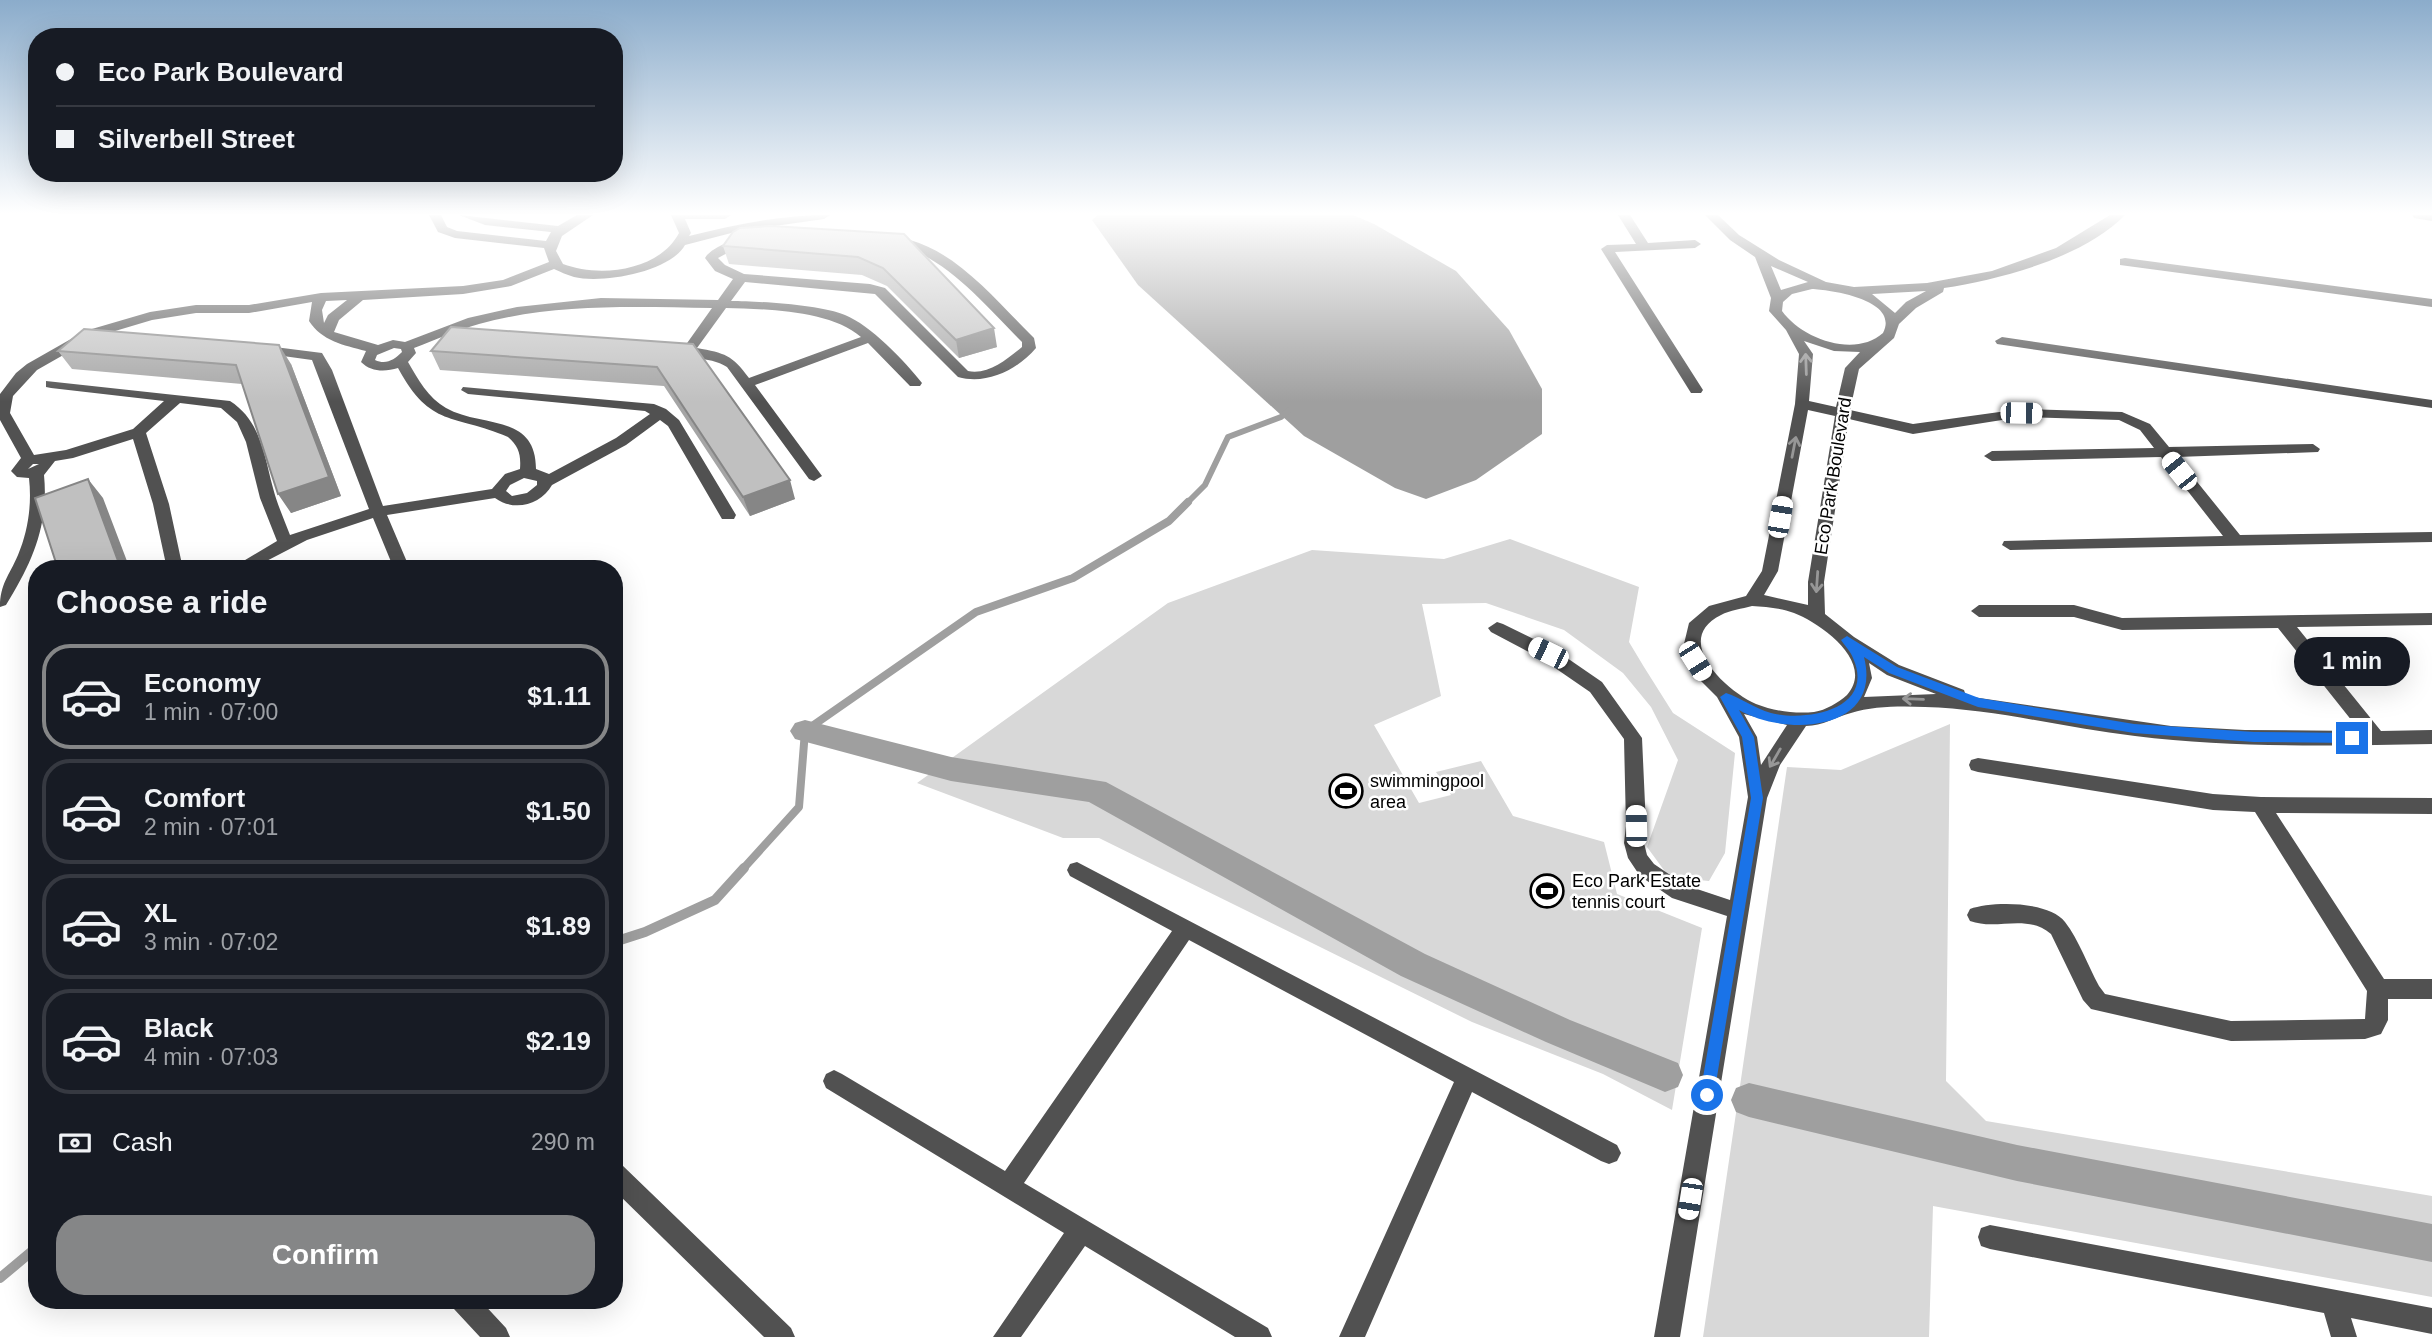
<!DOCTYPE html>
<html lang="en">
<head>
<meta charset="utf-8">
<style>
	:root { --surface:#171b24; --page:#242831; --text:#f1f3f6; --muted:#9ea1a6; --line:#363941; --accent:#858687 }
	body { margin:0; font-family:Helvetica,sans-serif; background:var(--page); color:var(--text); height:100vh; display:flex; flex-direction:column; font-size:26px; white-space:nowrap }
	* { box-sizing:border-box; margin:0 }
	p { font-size:23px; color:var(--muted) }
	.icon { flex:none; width:38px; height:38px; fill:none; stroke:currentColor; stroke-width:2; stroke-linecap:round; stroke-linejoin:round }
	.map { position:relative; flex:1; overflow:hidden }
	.sheet { position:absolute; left:28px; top:560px; width:595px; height:749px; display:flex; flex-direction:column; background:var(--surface); border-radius:28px; box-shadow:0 7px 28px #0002 }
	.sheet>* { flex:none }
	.hud { position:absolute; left:28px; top:28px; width:595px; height:154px; border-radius:28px; box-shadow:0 7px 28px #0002; display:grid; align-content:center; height:154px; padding:0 28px; background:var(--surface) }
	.end { position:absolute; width:32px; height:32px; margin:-16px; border:9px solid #1a73e8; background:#fff; box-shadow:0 0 0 4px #fff }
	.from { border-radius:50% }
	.bubble { position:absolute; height:49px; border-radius:24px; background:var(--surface); box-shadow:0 7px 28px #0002; font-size:23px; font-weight:800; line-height:49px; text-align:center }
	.car { position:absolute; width:21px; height:42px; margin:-21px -10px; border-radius:9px; box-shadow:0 0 5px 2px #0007; background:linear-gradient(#fff 24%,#345 0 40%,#fff 0 76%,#345 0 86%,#fff 0) }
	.hud b { display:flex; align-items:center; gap:24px; height:66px; font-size:26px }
	.hud b+b { border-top:2px solid var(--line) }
	.hud i { width:18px; height:18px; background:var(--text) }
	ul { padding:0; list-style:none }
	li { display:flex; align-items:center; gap:21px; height:105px; margin:0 14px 10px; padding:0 14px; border:4px solid var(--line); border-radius:28px }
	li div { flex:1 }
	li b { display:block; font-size:26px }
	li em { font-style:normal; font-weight:800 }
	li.current { border-color:var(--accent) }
	li>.icon { width:63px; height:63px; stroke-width:1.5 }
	h2 { padding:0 28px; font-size:32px; line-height:84px }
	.pay { display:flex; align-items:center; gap:18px; height:77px; padding:0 28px; font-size:26px }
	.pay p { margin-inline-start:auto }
	.primary-button { display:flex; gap:14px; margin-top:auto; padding:14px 28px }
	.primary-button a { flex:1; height:80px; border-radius:28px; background:var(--accent); color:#fff; font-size:28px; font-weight:800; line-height:80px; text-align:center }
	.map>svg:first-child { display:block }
</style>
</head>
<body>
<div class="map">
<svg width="2432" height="1337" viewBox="0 0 2432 1337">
	<rect width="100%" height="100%" fill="#fff"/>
	<path fill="#d8d8d8" d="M1510 539 1639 587 1629 642 1644 667 1673 713 1735 753 1725 853 1709 881 1669 877 1647 847 1678 760 1651 707 1623 673 1564 630 1486 603 1422 604 1441 696 1374 725 1419 803 1451 795 1436 772 1481 761 1513 816 1604 842 1617 894 1702 928 1672 1110 1603 1074 1472 1022 1099 838H1063L917 783 1168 603 1312 550 1444 559Z
		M1950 724 1946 1081 1986 1121 2432 1196V1297L1933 1206 1929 1337H1703L1787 767 1841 770Z"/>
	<path fill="#9f9f9f" d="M1098 215H1353L1374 224 1456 271 1509 330 1542 389V434L1476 480 1426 499 1395 488 1304 436 1138 285 1092 220Z"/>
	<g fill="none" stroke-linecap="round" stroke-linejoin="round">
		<path stroke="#9f9f9f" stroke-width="6" d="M1187 503 1205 485 1228 437 1281 417 1288 411"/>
		<path stroke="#9f9f9f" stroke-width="8" d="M742 870 799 807 805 731 976 612 1073 578 1169 521 1188 502"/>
		<path stroke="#9f9f9f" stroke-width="10" d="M614 942 645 932 715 900 744 868
			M0 1278 37 1247"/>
		<path fill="#9f9f9f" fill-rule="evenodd" d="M805 720 951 757 1106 782 1425 954 1570 1020 1678 1063 1683 1075 1678 1087 1665 1092 1546 1042 1401 976 1089 802 951 781 795 739 790 731 795 723Z
			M1749 1083 2017 1145 2432 1224V1262L2017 1181 1749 1117 1736 1112 1731 1100 1736 1088Z"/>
		<path fill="#515151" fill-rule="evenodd" d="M429 215H441L447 227 457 231 546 241 551 232 485 225 459 215 558 226 577 215H593L562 236 556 251 563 264C600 278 659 271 679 233L671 215H731L725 219H685L691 233 689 236C736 224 781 215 830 215L824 219 739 231 685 245C670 272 602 284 574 277 567 275 561 272 554 269L511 286 463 294 363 300 339 320 334 332 378 345 393 340 405 342 468 318 517 307 601 298 718 300 733 279 715 271 705 258 707 255C743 219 859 238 910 240 960 254 998 303 1034 338L1036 348C1017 370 987 385 958 377L875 294 745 282 731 301C758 301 822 305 845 315 870 325 905 361 922 383L920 386H910L868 343 755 385 822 476 814 481 809 479 727 367C709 355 682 361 667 349L674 345 685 346 712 308C634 307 555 303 479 324 457 330 435 340 414 348L416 353 408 362C418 379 428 398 446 408 481 428 536 413 536 469L549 474 616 438 650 414 645 411 468 394 461 390 463 387 654 404 666 409 679 420 736 515 734 519H722L668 426 660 420 626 445 552 485C541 505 514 512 495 498L387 515 410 569H394L373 518 307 540 251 569H230L277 541 260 498 246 442 237 422 221 408 180 403 146 433 169 504 183 569H167L153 504 133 439 73 458 55 461 44 475C49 525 32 563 6 605L0 607C0 584 9 576 18 555 28 531 32 505 29 478L17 477 11 471 21 458 0 420V394L16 373 27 364 85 331 150 312 196 305H249L321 293 463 286 503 280 549 262 544 248 455 238 438 232ZM776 241 908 248C954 266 988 308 1022 342V347C1007 359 989 375 968 371L885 288 870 284 744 274 725 265 718 258 744 244ZM347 300 328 315 324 323 322 310 326 301ZM312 302 309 321C322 341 343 345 366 351L361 362C371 372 385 372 398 368 431 429 453 413 508 437 519 447 521 454 520 469L505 474 492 489 383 506 332 370 322 353 259 345 252 349 254 352 312 360 369 509 290 535C284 519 277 504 273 488 264 455 261 421 230 401L46 381V387L51 388 164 401 133 429 66 450 34 455 10 413 13 396 37 370 95 337 152 320 196 313H249ZM726 308C765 309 830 310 861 337L749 378C732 355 725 353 697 348ZM394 348 401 349 402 352C394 360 386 365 375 360L377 355ZM33 464H39L28 469ZM524 478 537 481V485L527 493 512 496 506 491 510 485Z
			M1618 215H1630L1648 243 1695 240 1701 244 1695 248 1615 252 1703 390 1701 393H1691L1601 249 1607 245 1636 244Z
			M1705 215H1718L1739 235 1779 260 1826 282 1854 287 1927 283 1992 271 2056 248 2110 215H2125C2083 258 2001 279 1944 288L1943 292 1916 308 1899 324 1894 338 1859 369 1850 410 1913 424 2021 409 2122 412 2150 424 2169 447 2313 444 2320 449 2318 452 2177 457 2240 535 2432 532V542L2010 550 2002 545 2004 541 2223 536 2161 457 1992 461 1984 456 1992 451 2154 448 2140 430 2119 420 2021 417 1913 434 1849 419 1824 582 1825 614 1854 637 1899 665 1964 690 1966 696 2171 726 2245 730 2360 731 2278 628 2122 630 2074 617H1979L1971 611 1979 605H2074L2122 618 2432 613V625L2297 627 2381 731 2432 730V744C2333 746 2233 748 2135 736 2065 728 1996 709 1925 707 1901 706 1873 706 1851 713 1835 717 1823 726 1806 726L1780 765 1767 798 1680 1337H1654L1727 916 1672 898 1640 876 1628 858 1624 843 1626 826 1624 739 1590 692 1542 659 1491 632 1488 628 1497 622 1503 624 1554 649 1602 682 1642 738 1646 826 1644 843 1647 855 1654 864 1685 885 1730 900 1748 797 1739 737 1717 697 1695 675 1683 648 1689 623 1709 606 1746 596 1762 571 1795 404 1799 354 1786 330 1769 311 1771 298 1755 257 1730 240ZM1771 266 1808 282 1781 290ZM1812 289C1832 290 1900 300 1883 333 1855 358 1802 339 1782 311L1783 302 1792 294ZM1926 291 1906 302 1895 313 1872 294ZM1804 341 1834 351 1860 352 1845 368 1836 407 1809 401 1813 354ZM1808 410 1835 416 1808 582V605L1764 595 1778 571ZM1752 606C1766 607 1781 608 1794 613 1820 623 1876 662 1847 695 1838 703 1826 710 1814 712 1795 714 1774 711 1756 704 1726 691 1671 640 1721 615 1730 610 1742 609 1752 606ZM1869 663 1887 675 1936 694 1864 697 1872 678ZM1744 714 1787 725 1761 765 1757 737Z
			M2412 215H2432V221L2414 218Z
			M2125 258 2432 299V307L2120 265V259Z
			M2002 337 2432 400V408L1997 344 1995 341Z
			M1978 758 2213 794 2261 797 2432 798V814L2276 813 2384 979H2432V999H2388V1020L2381 1034 2365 1039 2231 1041 2091 1009 2083 1000 2051 934C2026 913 1997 931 1970 921L1967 915 1970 909C1992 901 2049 901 2065 922 2079 940 2088 966 2099 986L2105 994 2231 1021 2365 1019 2367 991 2255 812 2213 810 1978 772 1971 770 1969 765 1971 760Z
			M1077 862 1617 1145 1621 1153 1617 1161 1609 1164 1601 1161 1472 1092 1365 1337H1339L1454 1082 1189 940 1024 1183 1268 1328 1272 1337H1235L1085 1246 1021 1337H993L1064 1233 826 1088 823 1081 826 1074 834 1070 842 1074 1005 1171 1172 931 1070 876 1067 870 1070 864Z
			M614 1161 622 1165 791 1328 795 1337H764L614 1190Z
			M1990 1225 2432 1308V1334L2351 1318 2357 1337H2331L2324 1313 1990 1249 1981 1246 1978 1237 1981 1228Z
			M451 1300H480L506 1328 510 1337H480L454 1309Z"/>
	</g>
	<path fill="#a5a5a5" d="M904 234 997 347 959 358 887 286 862 275 729 264 723 246Z
		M693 344 795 499 750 516 664 386 440 370 431 351Z
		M58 351 291 364 341 496 291 513 242 384 72 369Z"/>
	<path fill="#868686" d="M994 328 997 347 959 358 956 340Z
		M279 345 291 364 341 496 291 513 278 494Z
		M88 479 103 498 130 569H121Z
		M790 480 795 499 750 516 743 497Z"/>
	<path fill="#c0c0c0" stroke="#868686" stroke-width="2" d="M771 226 904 234 994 328 956 340 883 268 858 257 723 246 733 232 740 228Z
		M451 327 693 344 790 480 743 497 657 367 431 351Z
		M84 329 279 345 329 477 278 494 236 365 58 351Z
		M88 479 121 569H58L35 498Z"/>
	<defs><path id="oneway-shaft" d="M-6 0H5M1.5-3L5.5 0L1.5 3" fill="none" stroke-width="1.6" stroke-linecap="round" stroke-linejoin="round" transform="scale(1.75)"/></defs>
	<g stroke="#979797">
		<use href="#oneway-shaft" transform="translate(1806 364) rotate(-92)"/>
		<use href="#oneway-shaft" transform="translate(1794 447) rotate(-79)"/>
		<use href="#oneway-shaft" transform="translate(1817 582) rotate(94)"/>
		<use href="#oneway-shaft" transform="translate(1913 699) rotate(-178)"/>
		<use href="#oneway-shaft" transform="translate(1775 758) rotate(120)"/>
	</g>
	<linearGradient id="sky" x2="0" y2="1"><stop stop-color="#8baccb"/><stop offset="0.53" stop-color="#fff"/><stop offset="1" stop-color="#fff" stop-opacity="0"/></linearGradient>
	<rect width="2432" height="402" fill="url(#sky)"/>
	<path fill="#1a73e8" d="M1847 636 1897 667 1979 698 2134 724 2254 732 2352 733 2358 738 2352 743 2254 742 2134 733 1978 707 1889 673 1864 657C1883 732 1786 737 1739 710L1754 737 1763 798 1714 1095 1707 1102 1700 1095 1751 798 1742 737 1720 697 1726 693C1741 698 1754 708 1771 713 1806 722 1876 710 1853 658 1851 652 1845 646 1841 640Z"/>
	<defs>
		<symbol id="stadium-ring" viewBox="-11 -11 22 22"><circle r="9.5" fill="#fff" stroke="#000" stroke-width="1.5"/><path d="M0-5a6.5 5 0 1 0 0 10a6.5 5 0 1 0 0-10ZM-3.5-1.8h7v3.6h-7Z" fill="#000"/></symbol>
	</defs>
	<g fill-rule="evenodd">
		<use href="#stadium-ring" x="1327" y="772" width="38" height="38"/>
		<use href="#stadium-ring" x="1528" y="872" width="38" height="38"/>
	</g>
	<g text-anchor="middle" stroke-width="5" stroke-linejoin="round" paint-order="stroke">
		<g font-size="18" fill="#000" stroke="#fff">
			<text transform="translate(1833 476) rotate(-81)" y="6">Eco Park Boulevard</text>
		</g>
		<g font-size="18" fill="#000" stroke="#fff" text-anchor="start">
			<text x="1370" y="787">swimmingpool<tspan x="1370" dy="21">area</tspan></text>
			<text x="1572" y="887">Eco Park Estate<tspan x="1572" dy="21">tennis court</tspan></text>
		</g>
	</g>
</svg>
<i class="end from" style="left:1707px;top:1095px"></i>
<i class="end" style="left:2352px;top:738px"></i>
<div class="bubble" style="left:2294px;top:637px;width:116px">1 min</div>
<i class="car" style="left:2021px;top:413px;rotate:91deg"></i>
<i class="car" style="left:2179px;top:471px;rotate:321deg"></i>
<i class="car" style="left:1780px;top:517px;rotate:10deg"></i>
<i class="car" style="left:1548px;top:653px;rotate:296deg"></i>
<i class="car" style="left:1695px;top:661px;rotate:148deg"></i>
<i class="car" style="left:1636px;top:826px;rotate:359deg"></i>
<i class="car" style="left:1690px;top:1199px;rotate:189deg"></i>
<div class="hud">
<b><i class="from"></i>Eco Park Boulevard</b>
<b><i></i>Silverbell Street</b>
</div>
<section class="sheet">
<h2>Choose a ride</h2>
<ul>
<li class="current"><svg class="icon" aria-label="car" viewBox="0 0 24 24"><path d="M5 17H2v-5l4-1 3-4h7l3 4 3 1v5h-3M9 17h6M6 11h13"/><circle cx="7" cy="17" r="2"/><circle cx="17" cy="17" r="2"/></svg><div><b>Economy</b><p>1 min · 07:00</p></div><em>$1.11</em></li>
<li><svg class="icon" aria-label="car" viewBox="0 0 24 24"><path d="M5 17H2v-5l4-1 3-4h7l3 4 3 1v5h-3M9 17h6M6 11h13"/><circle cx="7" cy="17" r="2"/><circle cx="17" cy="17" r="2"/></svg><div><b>Comfort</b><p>2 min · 07:01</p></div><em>$1.50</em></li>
<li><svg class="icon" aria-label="car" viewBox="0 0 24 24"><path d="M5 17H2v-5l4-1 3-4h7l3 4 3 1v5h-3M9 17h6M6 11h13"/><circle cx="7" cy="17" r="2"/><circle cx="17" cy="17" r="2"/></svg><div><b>XL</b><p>3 min · 07:02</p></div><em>$1.89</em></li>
<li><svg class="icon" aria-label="car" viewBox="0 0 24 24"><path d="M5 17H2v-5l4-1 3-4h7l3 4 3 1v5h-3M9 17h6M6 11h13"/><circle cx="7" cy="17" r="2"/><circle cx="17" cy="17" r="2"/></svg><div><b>Black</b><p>4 min · 07:03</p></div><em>$2.19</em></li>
</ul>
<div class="pay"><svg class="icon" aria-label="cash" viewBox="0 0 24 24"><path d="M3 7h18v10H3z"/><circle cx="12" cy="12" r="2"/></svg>Cash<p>290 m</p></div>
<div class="primary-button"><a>Confirm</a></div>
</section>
</div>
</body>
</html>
